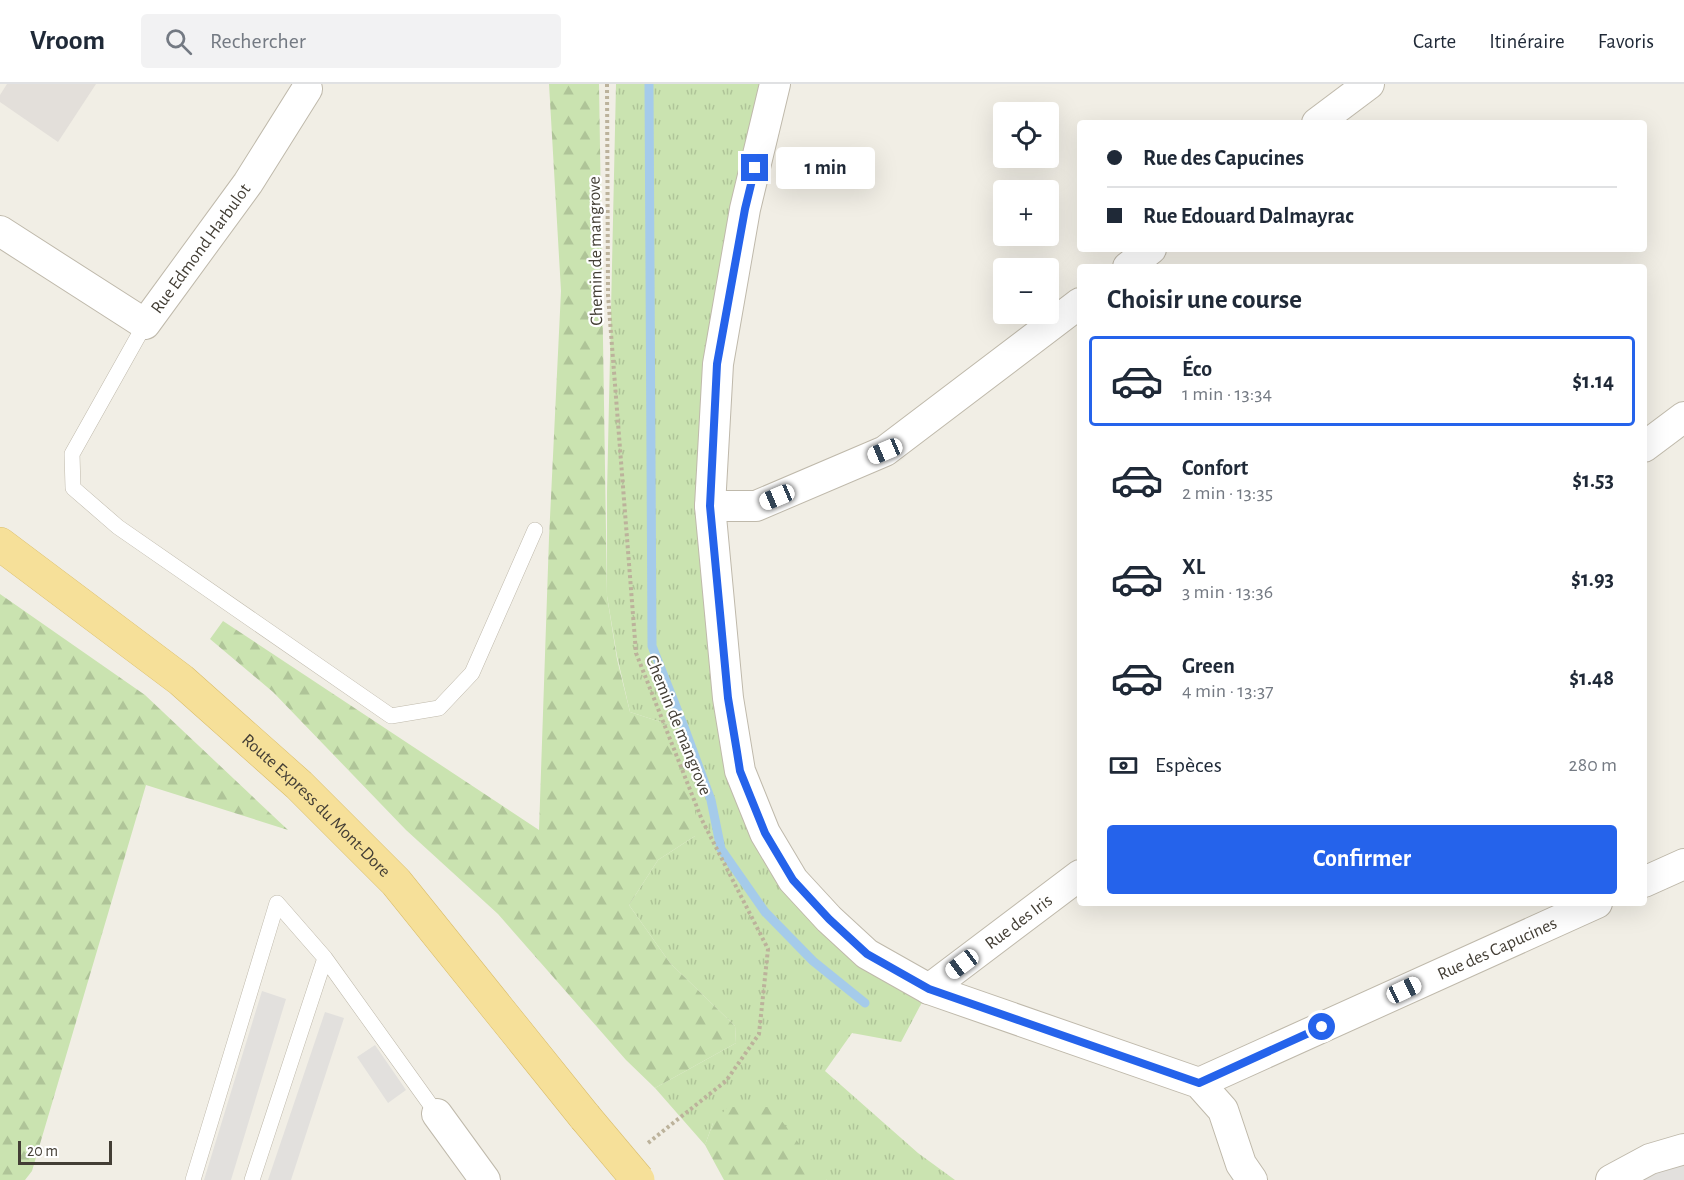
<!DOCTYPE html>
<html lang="fr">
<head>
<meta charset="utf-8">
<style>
	:root { --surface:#fff; --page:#f2f2f3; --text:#1f2937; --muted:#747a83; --line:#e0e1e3; --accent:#2563eb }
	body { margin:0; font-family:"Alegreya Sans",sans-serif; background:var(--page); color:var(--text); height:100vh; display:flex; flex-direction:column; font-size:22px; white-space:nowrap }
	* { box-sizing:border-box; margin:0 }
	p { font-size:20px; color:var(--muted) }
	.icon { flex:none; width:33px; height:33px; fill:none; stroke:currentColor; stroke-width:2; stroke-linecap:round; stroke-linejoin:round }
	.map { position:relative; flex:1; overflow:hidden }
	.details { position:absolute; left:1077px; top:180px; width:570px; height:642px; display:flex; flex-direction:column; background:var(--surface); border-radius:6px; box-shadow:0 6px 24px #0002 }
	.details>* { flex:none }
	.hud { position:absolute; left:1077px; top:36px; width:570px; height:132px; border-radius:6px; box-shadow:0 6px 24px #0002; display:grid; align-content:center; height:132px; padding:0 30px; background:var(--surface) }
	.fabs { position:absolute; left:993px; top:18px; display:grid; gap:12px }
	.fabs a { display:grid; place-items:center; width:66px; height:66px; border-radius:6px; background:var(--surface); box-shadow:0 6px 24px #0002; font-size:30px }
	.scale { position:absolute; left:18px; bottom:15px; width:94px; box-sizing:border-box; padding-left:6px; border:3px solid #433e35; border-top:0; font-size:16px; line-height:21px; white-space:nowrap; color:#433e35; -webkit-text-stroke:4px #fff; paint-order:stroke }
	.end { position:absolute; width:27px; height:27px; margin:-14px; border:8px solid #2563eb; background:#fff; box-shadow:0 0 0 3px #fff }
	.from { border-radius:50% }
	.bubble { position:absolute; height:42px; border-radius:6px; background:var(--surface); box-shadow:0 6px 24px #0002; font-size:20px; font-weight:700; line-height:42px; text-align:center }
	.car { position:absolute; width:18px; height:36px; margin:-18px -9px; border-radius:8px; box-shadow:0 0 4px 2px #0007; background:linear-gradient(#fff 24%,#345 0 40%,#fff 0 76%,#345 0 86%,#fff 0) }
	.hud b { display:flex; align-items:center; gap:21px; height:57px; font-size:22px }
	.hud b+b { border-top:2px solid var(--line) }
	.hud i { width:15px; height:15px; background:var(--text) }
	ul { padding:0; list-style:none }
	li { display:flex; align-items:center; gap:18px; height:90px; margin:0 12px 9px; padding:0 18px; border:3px solid transparent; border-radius:6px }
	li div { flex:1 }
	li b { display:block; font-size:22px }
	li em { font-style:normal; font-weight:700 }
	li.active { border-color:var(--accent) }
	li>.icon { width:54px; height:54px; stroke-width:1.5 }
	h2 { padding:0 30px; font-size:27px; line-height:72px }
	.pay { display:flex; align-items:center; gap:15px; height:66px; padding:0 30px; font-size:22px }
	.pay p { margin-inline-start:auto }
	.button { display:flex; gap:12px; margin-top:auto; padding:12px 30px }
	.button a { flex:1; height:69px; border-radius:6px; background:var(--accent); color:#fff; font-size:24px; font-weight:700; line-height:69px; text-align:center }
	header { display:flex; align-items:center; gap:36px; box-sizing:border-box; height:84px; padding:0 30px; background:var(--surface); border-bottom:2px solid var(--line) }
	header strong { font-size:28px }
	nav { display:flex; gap:33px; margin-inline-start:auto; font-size:21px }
	.search { width:420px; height:54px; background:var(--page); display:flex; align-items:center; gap:15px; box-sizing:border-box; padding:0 21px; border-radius:6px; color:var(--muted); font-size:22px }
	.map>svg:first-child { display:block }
</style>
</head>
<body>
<header>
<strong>Vroom</strong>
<div class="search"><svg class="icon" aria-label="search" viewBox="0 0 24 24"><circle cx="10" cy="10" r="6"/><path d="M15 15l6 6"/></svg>Rechercher</div>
<nav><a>Carte</a><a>Itinéraire</a><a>Favoris</a></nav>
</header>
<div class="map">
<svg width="1684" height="1096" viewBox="0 0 1684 1096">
	<defs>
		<pattern id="grass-tufts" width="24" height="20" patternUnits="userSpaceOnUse" patternTransform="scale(1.5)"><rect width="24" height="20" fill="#cae3b0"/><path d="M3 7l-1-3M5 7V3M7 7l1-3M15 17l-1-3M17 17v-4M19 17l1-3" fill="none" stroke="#afc498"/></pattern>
		<pattern id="forest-firs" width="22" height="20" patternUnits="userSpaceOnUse" patternTransform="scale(1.5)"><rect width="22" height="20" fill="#cae3b0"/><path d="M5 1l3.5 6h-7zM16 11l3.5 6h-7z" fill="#afc498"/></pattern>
	</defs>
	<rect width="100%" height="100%" fill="#f1eee5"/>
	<path fill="#e3dfda" d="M7 0H96L58 58 0 18V11Z"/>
	<path fill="url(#grass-tufts)" d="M616 0H775L718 280 728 614 793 796 929 905 901 958 852 949 825 987 918 1069 955 1096H827L713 1039 705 1061 655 1004 736 959 735 942 670 879 629 821 658 776 695 752 670 641 630 628 617 572 607 512V408Z"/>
	<path fill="url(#forest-firs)" d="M549 0H599L607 512 617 575 630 628 670 641 695 705V752L658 776 629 821 670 879 735 942 736 959 655 1004 626 976 498 830 406 746 273 608 210 555 223 537 539 746 549 454 561 207Z
		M0 510 145 611 288 746 146 701 32 1087 25 1096H0Z
		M728 1023H771L827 1096H724L705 1061 713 1039Z"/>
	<path fill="#e2e0dd" d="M262 907 286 915 231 1096H204Z
		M325 928 344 934 291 1096H268Z
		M375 961 406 1006 388 1019 357 973Z
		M1684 1075V1096H1632Z"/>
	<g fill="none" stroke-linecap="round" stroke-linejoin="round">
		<path stroke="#a5cbea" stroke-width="9" d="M649 0 652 562 686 648 711 716 721 765 765 828 813 877 865 919"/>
		<defs>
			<path id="service" d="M145 240 72 370 73 404 118 443 391 632 439 624 472 589 535 446
				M193 1096 277 819 325 874
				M252 1096 325 874 437 1030"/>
			<g id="minor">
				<path d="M775 0 745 125 718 280 710 422 728 614 740 687 765 749 793 796 829 835 867 870 929 905 1199 999 1223 1026 1241 1080 1252 1096"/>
				<path d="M1317 39 1369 0"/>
				<path id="s1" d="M0 147 145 240 248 99 307 5"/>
				<path d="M1128 183 1151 165"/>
				<path d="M1644 363 1684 333"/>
				<path d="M710 422H756L885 367 1080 219"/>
				<path d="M1644 798 1684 780"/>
				<path id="s2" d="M929 905 1080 791"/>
				<path id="s3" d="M1199 999 1597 819"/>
				<path d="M437 1030 485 1096"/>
				<path d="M1611 1096 1650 1075 1684 1065"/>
			</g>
			<g id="primary">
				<path id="s4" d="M0 460 181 596 299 701 396 798 585 1033"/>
			</g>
		</defs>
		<use href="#service" stroke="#bfb9ab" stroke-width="16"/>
		<use href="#minor" stroke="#bfb9ab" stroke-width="32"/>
		<use href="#primary" stroke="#dabd6a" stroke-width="34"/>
		<path stroke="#bcb29b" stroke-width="4" stroke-dasharray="3 3" stroke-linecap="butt" d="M607 0 608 211 636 569 702 736 768 865 759 950 726 997 648 1059"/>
		<use href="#service" stroke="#fff" stroke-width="15"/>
		<use href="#minor" stroke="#fff" stroke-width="30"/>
		<use href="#primary" stroke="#f6e099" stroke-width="33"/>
		<defs>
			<path id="primary-bridge" d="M585 1033 638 1096"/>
		</defs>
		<use href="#primary-bridge" stroke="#dabd6a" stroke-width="34" stroke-linecap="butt"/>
		<use href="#primary-bridge" stroke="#f6e099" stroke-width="33"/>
	</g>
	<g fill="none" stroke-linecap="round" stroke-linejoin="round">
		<path stroke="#2563eb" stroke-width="8" d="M755 84 745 125 717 280 710 422 728 614 737 668 740 687 765 749 793 796 829 835 867 870 929 905 1199 999 1322 943"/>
	</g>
	<g text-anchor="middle" stroke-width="4.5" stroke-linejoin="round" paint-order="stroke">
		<g font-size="18" fill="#433e35" stroke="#fff">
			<text dy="6" stroke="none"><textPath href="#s1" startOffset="266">Rue Edmond Harbulot</textPath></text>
			<text transform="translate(595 167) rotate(-91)" y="6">Chemin de mangrove</text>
			<text transform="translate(679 641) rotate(68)" y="6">Chemin de mangrove</text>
			<text dy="6" stroke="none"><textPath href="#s4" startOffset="411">Route Express du Mont-Dore</textPath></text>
			<text dy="6" stroke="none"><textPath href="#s2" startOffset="112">Rue des Iris</textPath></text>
			<text dy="6" stroke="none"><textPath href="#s3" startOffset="327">Rue des Capucines</textPath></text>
		</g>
	</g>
</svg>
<div class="fabs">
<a><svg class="icon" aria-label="locate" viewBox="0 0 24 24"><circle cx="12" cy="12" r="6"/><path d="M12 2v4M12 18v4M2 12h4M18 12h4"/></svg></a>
<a>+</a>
<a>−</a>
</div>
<div class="scale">20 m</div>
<i class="end from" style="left:1322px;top:943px"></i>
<i class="end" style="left:755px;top:84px"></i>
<div class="bubble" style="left:776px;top:63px;width:99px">1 min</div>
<i class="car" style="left:885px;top:367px;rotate:247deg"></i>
<i class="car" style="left:777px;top:413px;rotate:247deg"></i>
<i class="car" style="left:962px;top:880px;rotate:233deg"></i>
<i class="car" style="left:1404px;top:906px;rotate:65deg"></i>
<div class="hud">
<b><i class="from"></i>Rue des Capucines</b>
<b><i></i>Rue Edouard Dalmayrac</b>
</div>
<section class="details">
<h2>Choisir une course</h2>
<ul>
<li class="active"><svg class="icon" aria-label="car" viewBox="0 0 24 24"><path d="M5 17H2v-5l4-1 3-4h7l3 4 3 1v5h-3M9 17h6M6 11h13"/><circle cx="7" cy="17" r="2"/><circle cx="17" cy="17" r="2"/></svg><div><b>Éco</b><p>1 min · 13:34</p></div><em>$1.14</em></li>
<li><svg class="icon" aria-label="car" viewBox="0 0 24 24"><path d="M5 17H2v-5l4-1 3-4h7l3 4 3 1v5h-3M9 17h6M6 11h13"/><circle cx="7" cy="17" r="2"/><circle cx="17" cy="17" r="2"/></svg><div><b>Confort</b><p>2 min · 13:35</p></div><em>$1.53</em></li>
<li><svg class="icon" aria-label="car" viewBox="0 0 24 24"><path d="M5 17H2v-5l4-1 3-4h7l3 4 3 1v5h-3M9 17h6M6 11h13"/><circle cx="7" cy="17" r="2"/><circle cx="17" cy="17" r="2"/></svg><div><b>XL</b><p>3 min · 13:36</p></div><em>$1.93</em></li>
<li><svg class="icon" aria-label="car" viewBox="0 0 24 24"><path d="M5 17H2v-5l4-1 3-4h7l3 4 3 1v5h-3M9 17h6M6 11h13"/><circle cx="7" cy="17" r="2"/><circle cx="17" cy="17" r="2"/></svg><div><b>Green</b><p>4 min · 13:37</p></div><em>$1.48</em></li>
</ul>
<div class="pay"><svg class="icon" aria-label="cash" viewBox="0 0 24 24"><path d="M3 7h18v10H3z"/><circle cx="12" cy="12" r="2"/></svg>Espèces<p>280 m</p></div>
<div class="button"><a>Confirmer</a></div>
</section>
</div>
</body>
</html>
